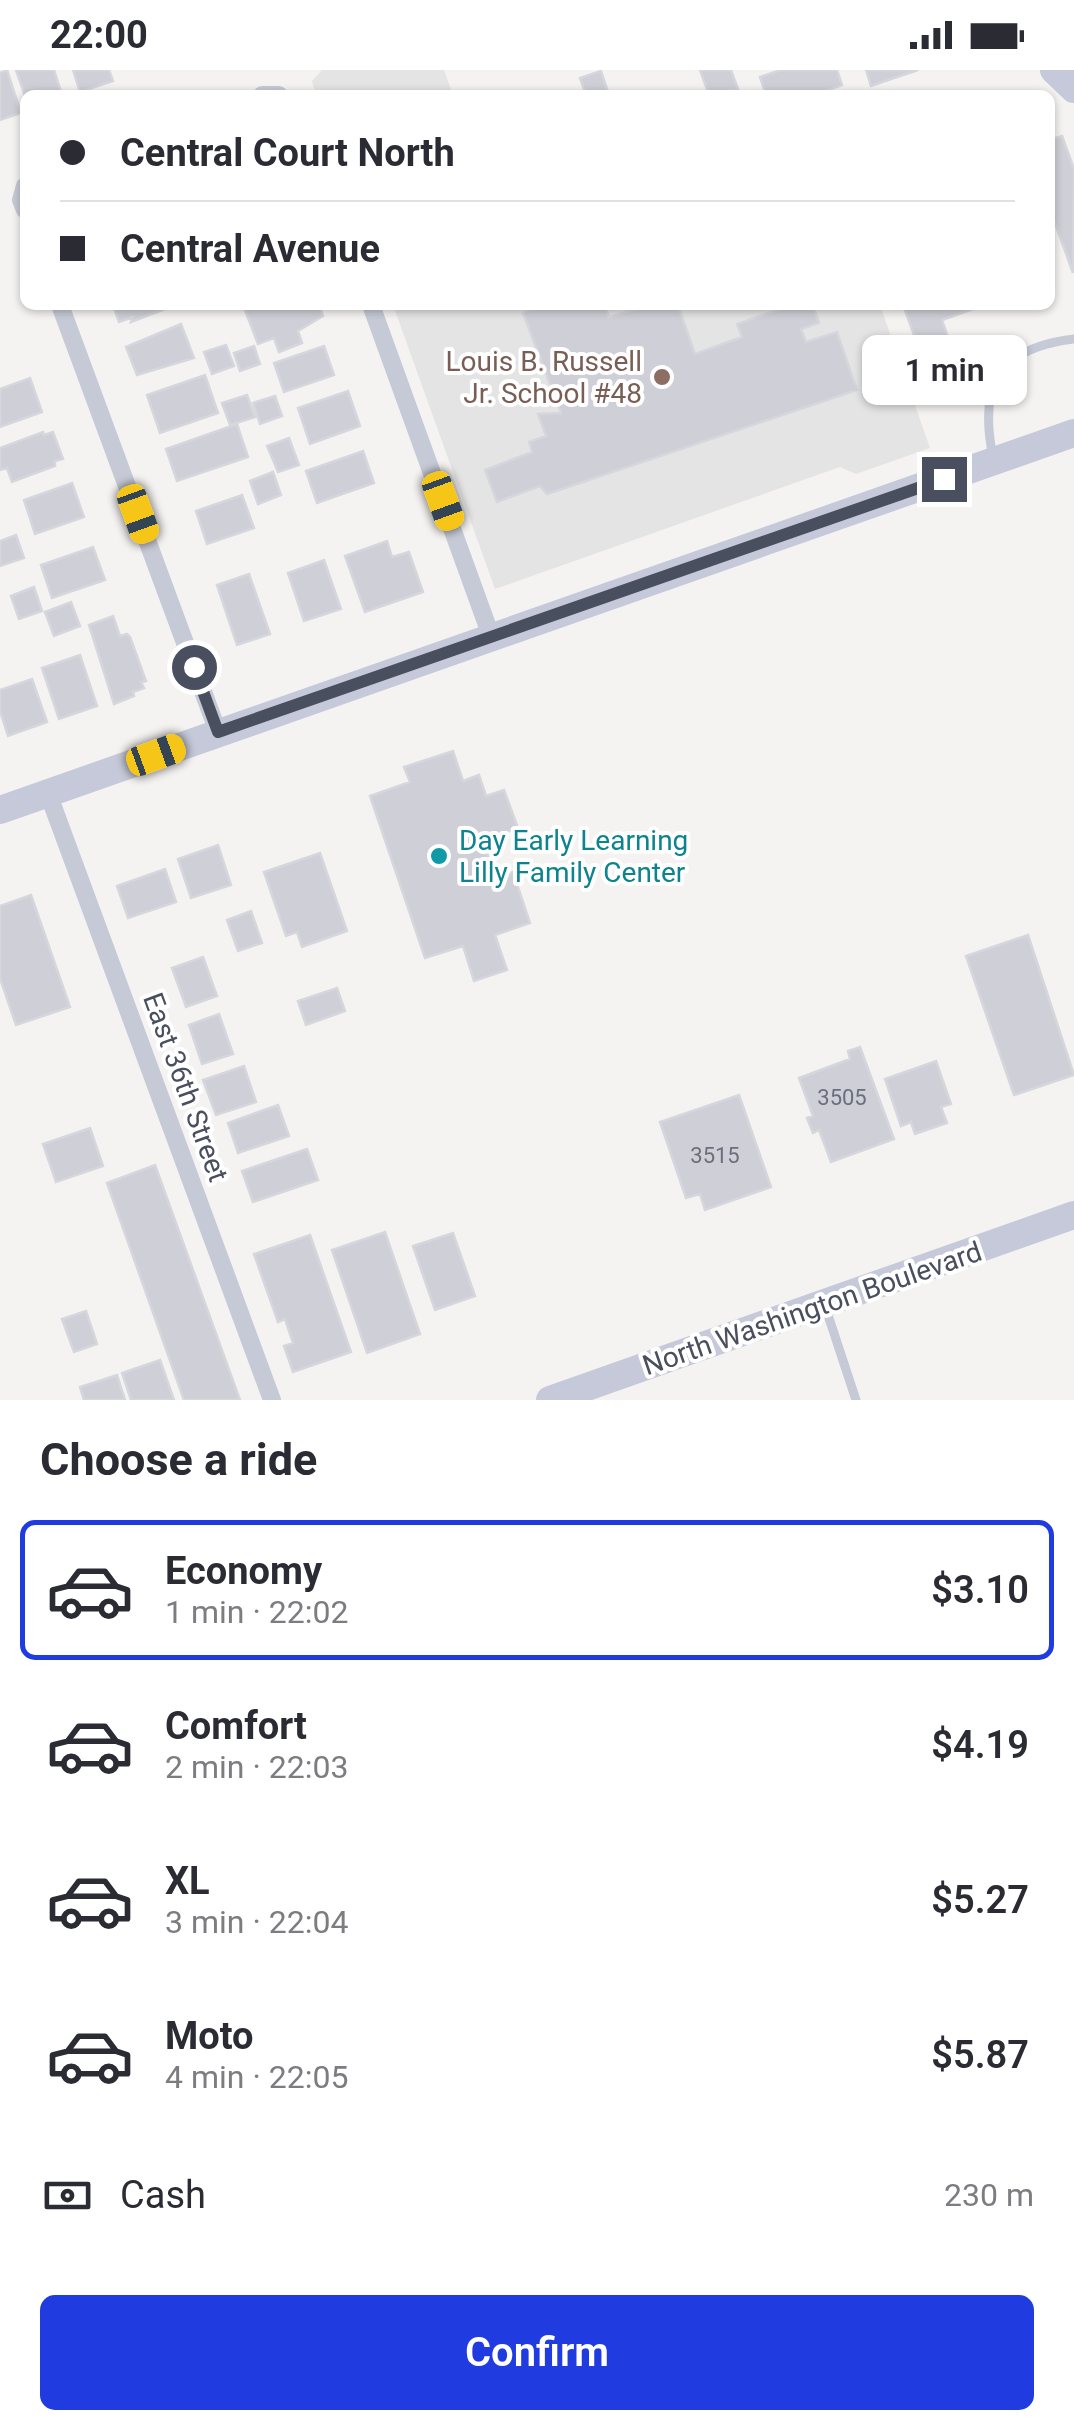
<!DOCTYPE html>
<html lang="en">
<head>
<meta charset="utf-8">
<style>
	:root { --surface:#fff; --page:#f2f2f3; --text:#2b2b33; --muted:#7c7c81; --line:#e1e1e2; --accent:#203ce0 }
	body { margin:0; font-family:Roboto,sans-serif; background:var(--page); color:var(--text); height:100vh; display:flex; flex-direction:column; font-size:38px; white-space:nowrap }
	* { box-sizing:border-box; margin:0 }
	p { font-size:32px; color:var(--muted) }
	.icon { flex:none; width:55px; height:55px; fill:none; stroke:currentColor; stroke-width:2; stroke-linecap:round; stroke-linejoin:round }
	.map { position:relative; height:1330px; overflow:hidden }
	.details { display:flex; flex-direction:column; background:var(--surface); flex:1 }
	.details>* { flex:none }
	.hud { position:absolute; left:20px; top:20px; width:1035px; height:220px; border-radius:15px; box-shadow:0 2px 8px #0004; display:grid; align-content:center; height:220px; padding:0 40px; background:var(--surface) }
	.end { position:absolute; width:45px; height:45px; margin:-22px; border:12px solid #4a4f5f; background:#fff; box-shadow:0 0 0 5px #fff }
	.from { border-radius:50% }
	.bubble { position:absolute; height:70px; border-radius:15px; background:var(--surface); box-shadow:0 2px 8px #0004; font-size:32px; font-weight:600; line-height:70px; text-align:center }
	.car { position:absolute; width:30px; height:60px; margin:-30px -15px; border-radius:12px; box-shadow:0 0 8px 2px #0007; background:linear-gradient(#f5c518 24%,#345 0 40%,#f5c518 0 76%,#345 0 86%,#f5c518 0) }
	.hud b { display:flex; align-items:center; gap:35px; height:95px; font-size:38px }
	.hud b+b { border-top:2px solid var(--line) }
	.hud i { width:25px; height:25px; background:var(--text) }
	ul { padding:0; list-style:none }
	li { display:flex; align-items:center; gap:30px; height:140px; margin:0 20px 15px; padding:0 20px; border:5px solid transparent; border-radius:15px }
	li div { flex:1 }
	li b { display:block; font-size:38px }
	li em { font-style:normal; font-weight:600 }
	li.current { border-color:var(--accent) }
	li>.icon { width:90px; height:90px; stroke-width:1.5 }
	h2 { padding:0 40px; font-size:45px; line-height:120px }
	.pay { display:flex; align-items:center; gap:25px; height:110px; padding:0 40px; font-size:38px }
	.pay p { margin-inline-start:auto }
	.button { display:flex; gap:20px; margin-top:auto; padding:20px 40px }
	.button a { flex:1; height:115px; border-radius:15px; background:var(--accent); color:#fff; font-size:40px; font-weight:600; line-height:115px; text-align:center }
	.status { display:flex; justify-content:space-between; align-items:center; height:70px; padding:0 50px; background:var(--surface); direction:ltr }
	.status svg { height:28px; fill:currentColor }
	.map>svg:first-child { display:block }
</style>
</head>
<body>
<div class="status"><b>22:00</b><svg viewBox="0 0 49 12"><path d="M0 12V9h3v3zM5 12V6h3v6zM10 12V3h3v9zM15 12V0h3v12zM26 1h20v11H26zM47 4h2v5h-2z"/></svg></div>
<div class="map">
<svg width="1074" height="1330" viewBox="0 0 1074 1330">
	<rect width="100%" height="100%" fill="#f4f3f2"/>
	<path fill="#e5e4e4" d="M322 0H444L453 25H316L312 11Z
		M393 235H880L930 378 856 404 840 397 495 519Z"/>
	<path fill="#cfd0d7" stroke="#d6d6dd" stroke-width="2.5" d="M7 0 21 43 0 50V3Z
		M16 0H54L62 25 25 26Z
		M73 0H109L113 11 80 22Z
		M700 0H731L738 19 709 25Z
		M781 0H837L842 15 814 25H766L760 7Z
		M866 0H918L871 16Z
		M601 1 609 25H586L580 8Z
		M1062 66 1074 99 1073 203 1050 139V70Z
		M113 235H173V236L131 252 133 247 119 252Z
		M243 235H319L323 246 298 261 302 273 279 282 274 268 258 274Z
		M538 235H605L609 247 650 235H678L695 284 742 267 737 254 792 235H813L819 253 801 259 806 272 837 262 857 320 547 424 540 416 497 432 485 400 532 382 529 372 546 366 538 344 561 343 523 243Z
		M903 235H981V236L942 250 954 285 925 295Z
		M181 254 194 288 137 305 126 277Z
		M226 275 234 296 212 304 204 282Z
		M254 276 260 294 240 301 234 283Z
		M324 276 334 305 284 322 274 293Z
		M205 305 218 343 160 363 147 325Z
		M30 308 42 342 0 357V319Z
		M348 321 360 356 310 374 298 338Z
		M247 325 255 347 230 355 222 333Z
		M275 326 282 346 260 354 253 333Z
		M237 354 248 387 177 411 166 379Z
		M43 362 44 365 53 362 63 389 55 391V396L12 412 7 398 0 400V378Z
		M289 368 299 395 278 402 267 376Z
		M363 381 374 413 317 433 306 401Z
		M273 402 281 425 258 434 250 411Z
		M72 413 84 447 35 464 24 430Z
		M242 425 254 458 207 474 196 441Z
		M16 465 24 488 0 496V471Z
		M387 471 392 487 409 482 423 522 365 542 345 486Z
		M93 477 105 510 52 528 41 495Z
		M324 490 341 539 304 551 288 503Z
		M249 504 270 564 237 575 217 515Z
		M34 517 42 541 19 549 11 526Z
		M71 532 80 556 54 566 45 542Z
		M113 546 120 566 127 564 130 567 146 611 141 612 144 618 133 622 134 626 114 634 89 555Z
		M80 585 97 636 59 649 42 598Z
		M32 609 47 652 8 666 0 641V620Z
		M453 681 463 711 479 705 486 726 504 720 518 758 483 770 496 808 513 802 530 853 495 865 507 900 474 911 463 876 425 888 370 726 410 712 404 697Z
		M218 775 231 815 191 828 178 789Z
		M320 783 347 861 302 877 297 862 286 866 264 802Z
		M165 799 176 832 128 848 117 816Z
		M31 825 70 937 16 955 0 908V836Z
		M251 841 262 873 238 881 227 850Z
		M1028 865 1074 1005 1014 1025 966 886Z
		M203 887 217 926 186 937 172 898Z
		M337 918 345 941 306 955 298 931Z
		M219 944 233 984 202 994 189 955Z
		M860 977 894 1069 831 1092 819 1060 813 1063 807 1048 813 1046 799 1008 850 989 848 981Z
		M936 991 951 1034 941 1037 947 1053 915 1064 911 1052 901 1056 885 1009Z
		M244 996 256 1032 216 1045 203 1010Z
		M739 1025 771 1117 705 1140 700 1124 686 1128 660 1052Z
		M278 1035 289 1066 238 1083 228 1053Z
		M90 1058 103 1096 56 1112 43 1074Z
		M307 1079 318 1110 253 1132 242 1101Z
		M155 1095 240 1330H184L107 1113Z
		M385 1162 420 1264 367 1283 332 1180Z
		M453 1163 475 1226 435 1240 413 1176Z
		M310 1165 351 1282 293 1302 284 1276 293 1273 285 1249 278 1252 254 1184Z
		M86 1241 97 1274 74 1282 62 1249Z
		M160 1290 174 1330H131L122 1303Z
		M117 1305 125 1330H84L80 1317Z"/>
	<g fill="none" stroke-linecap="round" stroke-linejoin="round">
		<path stroke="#c6cad6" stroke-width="9" d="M993 387C978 315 999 278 1074 269
			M825 1236 856 1330"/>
		<path stroke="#c6cad6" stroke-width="18" d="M262 25H279
			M25 116 21 130 25 140
			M60 235 218 662
			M371 235 491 566
			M48 723 272 1330"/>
		<path stroke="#c6c9d9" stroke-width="28" d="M1054 0 1074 19
			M0 740 1074 363
			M550 1330 1074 1145"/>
	</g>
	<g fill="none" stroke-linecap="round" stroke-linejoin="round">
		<path stroke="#4a4f5f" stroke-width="12" d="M194 597 218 662 944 409"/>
	</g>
	<circle fill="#8d6e63" stroke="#fff" stroke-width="4" cx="662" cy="307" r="10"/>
	<circle fill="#0f9aa8" stroke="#fff" stroke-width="4" cx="439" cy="786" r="10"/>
	<g text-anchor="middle" stroke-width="8" stroke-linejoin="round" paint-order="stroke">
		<g font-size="22" fill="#6b6f7d">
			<text x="842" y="1035">3505</text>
			<text x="715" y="1093">3515</text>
		</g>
		<g font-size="28" fill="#785e54" stroke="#fff" text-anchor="end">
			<text x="642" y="301">Louis B. Russell<tspan x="642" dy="32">Jr. School #48</tspan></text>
		</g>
		<g font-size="28" fill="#0d838f" stroke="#fff" text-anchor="start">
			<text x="459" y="780">Day Early Learning<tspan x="459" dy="32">Lilly Family Center</tspan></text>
		</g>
		<g font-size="28" fill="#4a4f5f" stroke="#fff">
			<text transform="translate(186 1017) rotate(70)" y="10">East 36th Street</text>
			<text transform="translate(812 1238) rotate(-19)" y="10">North Washington Boulevard</text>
		</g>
	</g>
</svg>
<i class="end from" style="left:194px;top:597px"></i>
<i class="end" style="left:944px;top:409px"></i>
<div class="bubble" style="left:862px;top:265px;width:165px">1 min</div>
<i class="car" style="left:443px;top:431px;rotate:160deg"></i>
<i class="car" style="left:138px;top:444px;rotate:160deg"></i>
<i class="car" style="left:156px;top:685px;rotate:70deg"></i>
<div class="hud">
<b><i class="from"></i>Central Court North</b>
<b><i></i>Central Avenue</b>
</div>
</div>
<section class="details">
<h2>Choose a ride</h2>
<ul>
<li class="current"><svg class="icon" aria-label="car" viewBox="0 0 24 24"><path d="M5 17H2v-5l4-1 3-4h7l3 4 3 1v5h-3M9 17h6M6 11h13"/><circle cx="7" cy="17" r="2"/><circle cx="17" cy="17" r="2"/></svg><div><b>Economy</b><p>1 min · 22:02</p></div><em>$3.10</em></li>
<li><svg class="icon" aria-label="car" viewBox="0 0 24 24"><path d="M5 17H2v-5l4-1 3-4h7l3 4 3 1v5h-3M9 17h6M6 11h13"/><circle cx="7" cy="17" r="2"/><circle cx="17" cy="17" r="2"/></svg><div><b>Comfort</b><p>2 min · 22:03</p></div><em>$4.19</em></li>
<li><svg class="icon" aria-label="car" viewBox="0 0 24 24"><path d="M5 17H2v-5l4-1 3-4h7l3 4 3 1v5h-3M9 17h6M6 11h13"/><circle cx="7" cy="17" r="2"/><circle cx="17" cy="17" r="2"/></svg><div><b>XL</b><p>3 min · 22:04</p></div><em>$5.27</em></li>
<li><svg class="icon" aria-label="car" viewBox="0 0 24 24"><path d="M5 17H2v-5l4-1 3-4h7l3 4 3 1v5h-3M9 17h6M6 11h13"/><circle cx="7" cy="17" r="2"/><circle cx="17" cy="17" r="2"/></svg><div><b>Moto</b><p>4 min · 22:05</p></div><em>$5.87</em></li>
</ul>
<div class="pay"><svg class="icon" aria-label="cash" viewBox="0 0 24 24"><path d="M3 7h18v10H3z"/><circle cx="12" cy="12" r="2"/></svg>Cash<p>230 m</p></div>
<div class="button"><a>Confirm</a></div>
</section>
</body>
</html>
